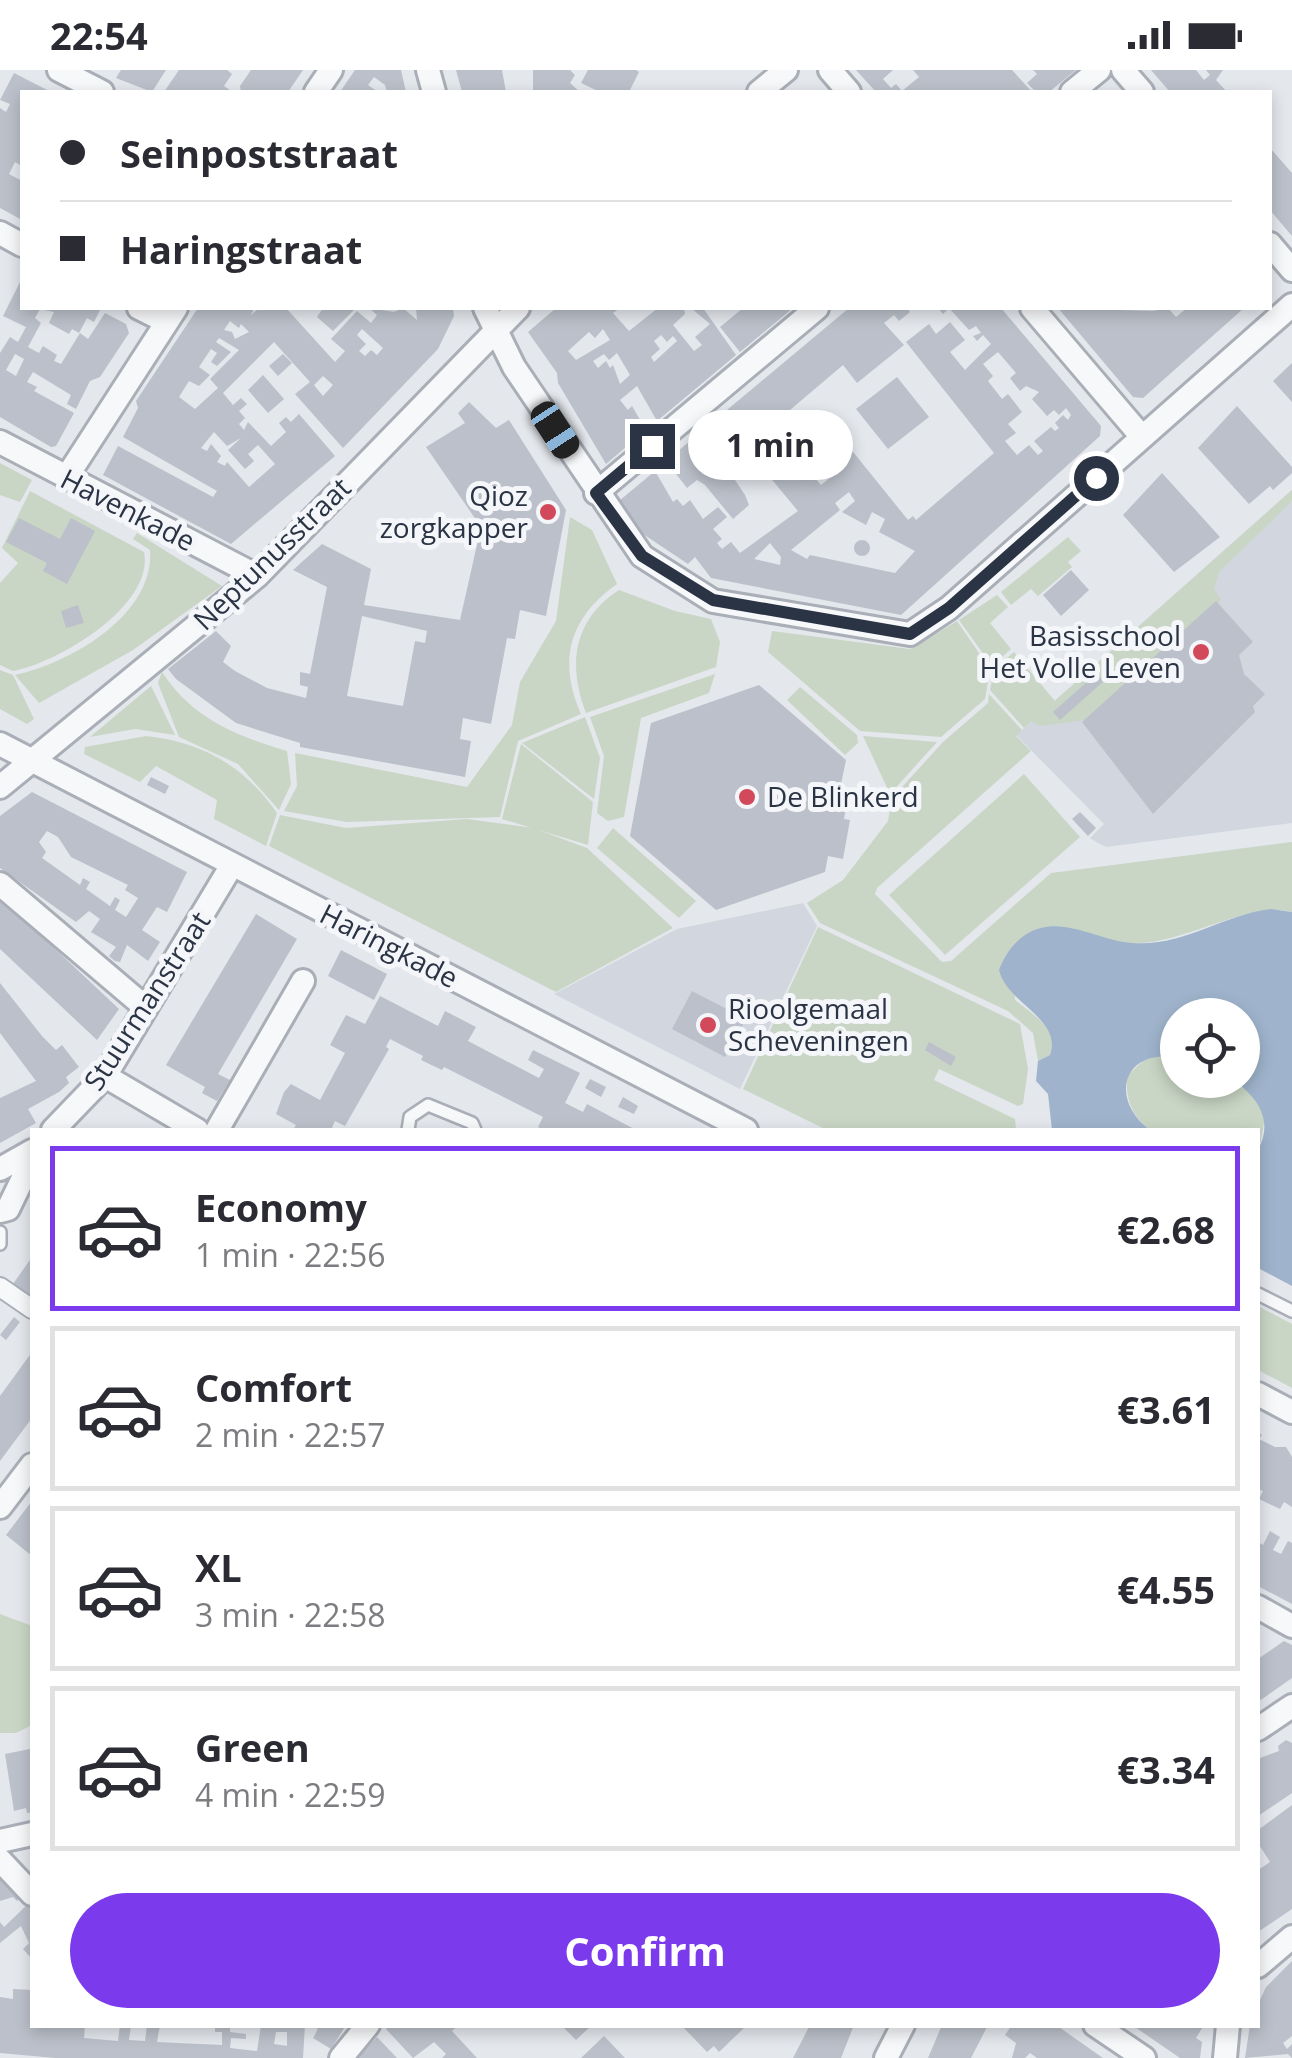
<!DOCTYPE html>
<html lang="en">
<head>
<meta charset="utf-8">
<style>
	:root { --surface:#fff; --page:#f7f7f7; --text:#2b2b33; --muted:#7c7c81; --line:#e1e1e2; --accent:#7c3aed }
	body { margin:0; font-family:"Open Sans",sans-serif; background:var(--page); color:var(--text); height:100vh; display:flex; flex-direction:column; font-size:38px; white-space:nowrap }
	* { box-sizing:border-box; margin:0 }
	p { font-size:32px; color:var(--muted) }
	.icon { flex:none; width:55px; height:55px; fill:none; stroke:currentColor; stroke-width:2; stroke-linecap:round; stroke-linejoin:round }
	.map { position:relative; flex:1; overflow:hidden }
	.panel { position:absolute; left:30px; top:1058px; width:1230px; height:900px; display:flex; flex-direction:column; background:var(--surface); border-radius:0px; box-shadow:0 5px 15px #0003 }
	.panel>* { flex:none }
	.top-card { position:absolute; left:20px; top:20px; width:1252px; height:220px; border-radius:0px; box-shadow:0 5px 15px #0003; display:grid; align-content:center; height:220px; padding:0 40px; background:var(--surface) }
	.fabs { position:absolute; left:1160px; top:928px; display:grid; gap:20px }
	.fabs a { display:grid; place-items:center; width:100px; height:100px; border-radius:50%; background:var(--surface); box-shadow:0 5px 15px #0003; font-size:50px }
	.end { position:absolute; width:45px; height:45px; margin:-22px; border:12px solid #2b3445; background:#fff; box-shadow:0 0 0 5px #fff }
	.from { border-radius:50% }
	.bubble { position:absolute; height:70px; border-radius:35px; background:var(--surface); box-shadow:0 5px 15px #0003; font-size:32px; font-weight:700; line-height:70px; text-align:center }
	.car { position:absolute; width:30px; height:60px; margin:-30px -15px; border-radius:12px; box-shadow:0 0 8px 2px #0007; background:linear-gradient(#222 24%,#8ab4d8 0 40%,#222 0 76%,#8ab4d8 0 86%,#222 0) }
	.top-card b { display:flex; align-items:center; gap:35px; height:95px; font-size:38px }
	.top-card b+b { border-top:2px solid var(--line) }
	.top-card i { width:25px; height:25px; background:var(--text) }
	ul { padding:18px 0 0; list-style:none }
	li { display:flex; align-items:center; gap:30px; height:165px; margin:0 20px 15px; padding:0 20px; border:5px solid var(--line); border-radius:0px }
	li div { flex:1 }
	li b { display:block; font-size:38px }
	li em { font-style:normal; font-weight:700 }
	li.active { border-color:var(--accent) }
	li>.icon { width:90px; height:90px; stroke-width:1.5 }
	.button { display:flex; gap:20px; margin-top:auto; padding:20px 40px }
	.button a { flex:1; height:115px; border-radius:60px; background:var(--accent); color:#fff; font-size:40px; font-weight:700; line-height:115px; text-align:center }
	.status { display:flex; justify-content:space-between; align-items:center; height:70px; padding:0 50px; background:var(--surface); direction:ltr }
	.status svg { height:28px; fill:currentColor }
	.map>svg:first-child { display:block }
</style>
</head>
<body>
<div class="status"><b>22:54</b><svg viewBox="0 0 49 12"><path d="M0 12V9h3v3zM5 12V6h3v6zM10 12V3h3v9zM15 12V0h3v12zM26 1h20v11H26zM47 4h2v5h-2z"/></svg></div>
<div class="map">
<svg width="1292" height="1988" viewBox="0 0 1292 1988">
	<rect width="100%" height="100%" fill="#e4e7ec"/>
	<path fill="#d2d6de" d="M1292 420V753L1106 777 1098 773 1090 768 1104 754 1016 665Z
		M803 833 817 856 740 1019 554 924 677 859Z"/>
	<path fill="#c9d6c5" d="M0 393 32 410 20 432 0 425Z
		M1292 420V431L1219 502 1214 519 1221 530 1093 649 1040 656 1032 651 1024 658 990 620 994 599 1014 582 1055 631Z
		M30 421 144 482C155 535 58 593 13 601L0 595V513L18 493 2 478Z
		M570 447 592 460 617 514C570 547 557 590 581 644L518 671 500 747 347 752 284 741 297 716 295 683 467 717 512 655 520 612 556 551Z
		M137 463 222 516 133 580 39 633 15 605C71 593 155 544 150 480L133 469Z
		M1068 467 1081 481 1068 492 1072 497 1038 526 1031 519 1011 535 1001 522Z
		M619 520 675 541 711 549 720 572 716 597 586 643C567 594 574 549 619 520Z
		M997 525 1008 537 990 553 1011 579 992 596 959 550Z
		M957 551 990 599 985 629 941 667 860 661 768 582 772 561 910 579Z
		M0 600 13 605 34 649 27 654 0 639Z
		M162 602C192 648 236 666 287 681L291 714 279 740 238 694 179 667 158 613Z
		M715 604 709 623 641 648 624 747 608 751 597 743 604 686 590 647Z
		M151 616 175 665 135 659 90 667Z
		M800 617 857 665 858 673 845 685 787 630Z
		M989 624 1022 660 1016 666 1031 681 877 818 875 824 942 892 951 891 1051 803 1292 772V842C1246 832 1189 871 1140 873 1094 875 1053 839 1013 875L1015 930C1033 945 1058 957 1050 985L1038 991 1033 963 1008 941 820 853 807 833 843 810 888 751 892 728 943 672 988 633Z
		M585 647 600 688 594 729 522 673Z
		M146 666C203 672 244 696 277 743L266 776 214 749 217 730 156 696 140 712 84 684 85 677Z
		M863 666 937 672 890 724Z
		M521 674 593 732 588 775 502 749Z
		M1024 704 1080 767 945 885 889 825Z
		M280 745 346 758 467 749 533 758 587 778 673 858 556 922 269 776Z
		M613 758 696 831 679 848 597 778Z
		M818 857 1020 954 1028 999 1023 1034 1018 1036 939 999 934 1010 1015 1049 1016 1060H827L743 1019Z
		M1162 985 1177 987 1178 1010C1216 1010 1250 1005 1265 1048L1259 1079 1258 1060H1150C1132 1046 1125 1029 1127 1006L1146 988Z
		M1258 1236 1292 1254V1318L1258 1300Z
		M0 1544 32 1556V1655L16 1663H0Z"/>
	<path fill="#9fb4cc" d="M1271 839 1292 842V1216L1258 1198V1080C1274 1051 1258 1026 1232 1010H1242V945H1178L1177 987C1122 979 1109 1029 1150 1060H1052L1048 1024 1036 1011 1038 991 1050 985C1062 948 1007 934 999 900 1006 881 1020 863 1041 858 1069 850 1103 871 1132 873 1183 877 1222 845 1271 839Z"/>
	<path fill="#bbc0ca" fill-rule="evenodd" d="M121 0H166L152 22 116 8Z
		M179 0H227L232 4 224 16 233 22H164Z
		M251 0H303L288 22H241L240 16Z
		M355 0H401L406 22H387L385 15 374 7 368 15 378 22H340Z
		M456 0H502L506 22H462Z
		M533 0H570L575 5 570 13 580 22H533Z
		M588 0H636L639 2 629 22H600L581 13Z
		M856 0H893L883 9 891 18 896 14 902 21 919 7 913 0H1012L1032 22H876Z
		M1033 0H1076L1049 22H1036L1027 13 1037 4Z
		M1151 0H1196L1204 10 1210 5 1206 0H1223L1216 10 1227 22H1170Z
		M14 3 51 22H22V90L20 95 15 92 9 104 22 111V150L0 138V38L6 42 10 34 0 30Z
		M1270 78 1292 103V166L1270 140Z
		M22 208V238L100 240 94 252 87 248 79 263 72 259 69 264 49 253 54 242 40 239 35 248 41 253 28 277 39 283 43 276 57 285 54 291 61 294 80 263 88 269 105 243 126 254 129 263 100 307 90 311 76 339 67 334 71 325 33 302 27 312 37 317 34 321 74 343 56 376 51 377 0 347V283L10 267 18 272 26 257 3 246ZM15 284 24 289 16 306 6 300Z
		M198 238H254L251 245 259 238H286L335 292 345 281 331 269 357 241 371 253 377 245 369 238 394 242 403 238 417 250 416 238H453L454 246 438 279 343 378 295 324 310 312 274 272 223 323 233 335 241 328 247 334 239 341 245 348 239 354 244 360 248 352 271 376 286 362 279 353 286 347 291 352 299 344 335 386 231 474 103 405 118 376 213 427 217 421 123 367 138 338 136 331ZM230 251 239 258 241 254 249 262 235 269 232 262 224 260ZM362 259 383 278 377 285 371 280 365 286 359 281 366 274 357 265ZM219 268 239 280 210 309 218 318 195 339 179 327 189 311 199 316 210 305 199 297 211 279 217 283 211 292 217 296 231 282 216 272ZM323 306 333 315 323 326 314 315ZM214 362 227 376 241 368 228 380 245 399 254 391 248 384 258 375 275 394 249 417 227 392 225 396 217 392 221 386 211 374 207 381 201 378Z
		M323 238H356L333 261 317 247Z
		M556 238H620L613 243 629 261 658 238H684L685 244 673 255 694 281 702 275 695 267 710 254 691 238H703L736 285 657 351 637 316 620 330 628 340 632 336 646 360 606 394 558 313 557 303 528 262ZM603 259 610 270 576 290 568 281 589 262 595 268ZM661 265 667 272 673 266 677 271 654 292 651 287 660 279 654 271ZM617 283 630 305 620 314 613 295 610 298 606 291 598 298 593 291 604 284 609 290Z
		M743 238H793L740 282 720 257Z
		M849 238H907L910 242 899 251 894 245 884 253 904 275 857 313 843 295 790 340 802 355 820 341 908 450 913 446 916 450 994 383 906 272 929 254 936 264 950 252 965 270 950 282 965 300 991 274 983 265 977 271 973 266 981 263 976 256 969 260 949 238 943 244 938 238H1001L1101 356 1100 366 901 545 711 508 695 487 688 494 637 460 619 431 655 401 673 432 677 429 683 436 690 430 703 449 718 437 727 447 713 459 722 469 717 473 722 479 731 472 740 483 798 441 749 382 735 391 728 383 709 398 716 407 727 398 745 425 749 435 733 449 705 415 697 410 687 418 666 391ZM998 282 1016 303 1010 308 1020 321 1026 316 1039 322 1032 329 1047 346 1054 340 1059 345 1066 338 1071 345 1068 350 1063 345 1055 353 1059 358 1055 361 1051 357 1034 371 1043 381 1038 385 1029 375 1017 385 1005 371 1016 363 1008 354 1022 342 1008 324 1002 329 988 311 993 306 983 294ZM767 351 773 358 756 372 751 365ZM797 358 805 368 791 379 783 369ZM820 386 835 404 821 415 806 397ZM849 422 855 431 842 442 866 455 872 442 885 449 879 462 915 481 895 503 810 485 807 489 791 480 840 440 835 433ZM770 473 781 487 780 495 754 489Z
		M1058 238 1153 241 1168 238 1176 247 1187 238H1244L1143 328 1133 327Z
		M283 284 292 293 278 306 269 296Z
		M1292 293V332L1273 311Z
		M263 305 284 329 268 343 248 320Z
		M897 307 929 347 888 379 856 339Z
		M469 332 496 358 509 350 566 440 546 546 520 540 515 569 507 568 491 654 463 648 460 669 471 671 465 707 300 677V673L236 653 176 609 168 599 216 561 231 576 223 592 235 601 267 618 306 628 308 617 300 615V602L310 604 327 517 293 500 322 474 371 499 364 535 460 550 481 457 426 377 465 353 458 343ZM362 546 427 561 425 573 415 571 403 636 347 626Z
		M1237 336 1292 397V403L1273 420 1270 416 1249 434 1198 378Z
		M1162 403 1220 467 1174 502 1123 445Z
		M19 448 60 469 71 448 95 461 67 514 43 501 47 493 6 472Z
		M854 478a8 8 0 1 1 16 0a8 8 0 1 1-16 0Z
		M1071 500 1089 520 1061 546 1043 525Z
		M1216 531 1253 572 1239 585 1244 604 1265 624 1253 636 1255 642 1153 744 1082 652Z
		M78 535 84 553 66 558 61 541Z
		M1097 603 1104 611 1060 650 1053 642Z
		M759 615 846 690 840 719 849 720 844 749 850 750 843 789 828 786 825 802 716 840 630 766 651 653Z
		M151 707 169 716 165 724 147 715Z
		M32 722 187 802 167 842 157 837 142 860 160 872 148 891 127 875 120 892 115 891 109 886 116 877 91 862 100 849 89 841 76 852 0 798V746ZM47 761 58 767 71 787 128 815 125 820 138 828 126 847 115 840 120 830 115 827 110 836 86 819 90 812 83 808 80 815 42 788 46 782 39 772Z
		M1080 742 1096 758 1088 766 1072 749Z
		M0 827 119 939 97 970 0 879Z
		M256 844 297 869 218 1004 230 1010 217 1031 202 1023 205 1017 166 995Z
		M341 880 387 904 374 930 328 906Z
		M0 913 42 966 56 980 62 975 79 997 66 1007 69 1013 59 1022 28 1039 36 1053 0 1073V1028L36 1011 0 963Z
		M692 921 746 949 725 987 672 959Z
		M380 926 438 956 445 941 476 957 468 971 539 1008 544 999 528 990 533 980 580 1003 565 1033 583 1042 587 1034 636 1060H544L538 1057 543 1047 444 997 442 1000 421 990 423 986 390 969 386 977 389 979 345 1056 335 1051 331 1060H293L296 1055 276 1044 284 1022 291 1014 320 1030 345 983 330 975 346 945 365 954Z
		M929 972 956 987 951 996 925 980Z
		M590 1009 606 1017 601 1027 585 1018Z
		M623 1027 638 1036 634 1044 618 1037Z
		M32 1187V1228L13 1214Z
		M14 1247 20 1252 6 1270 0 1265Z
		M32 1282V1348L0 1391V1326Z
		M1258 1362 1262 1365 1259 1369 1275 1377H1286L1292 1387V1437L1284 1432 1280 1439 1259 1429 1263 1421 1258 1419Z
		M32 1431V1486L6 1465Z
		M1270 1461 1280 1467 1273 1480 1281 1484 1288 1471 1292 1473V1534L1258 1516V1472L1263 1475Z
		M1284 1571 1292 1575V1608L1258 1632V1589Z
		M1286 1670 1292 1673V1723L1258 1746 1260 1688 1279 1681 1278 1676Z
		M30 1679 32 1742 27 1743 26 1738 14 1741 5 1684Z
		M1292 1735V1839L1258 1862V1800L1270 1792 1258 1773V1760Z
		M0 1802 22 1826 17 1831 13 1827 0 1831Z
		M29 1833 32 1837V1889L23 1879 29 1873 21 1856 0 1873V1852L4 1857Z
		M1292 1891V1966L1283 1973 1287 1979 1292 1974V1988L1288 1984 1245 1988 1250 1955H1258V1934L1266 1917Z
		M13 1919 32 1920V1955H85L84 1968 118 1971 120 1955H131L129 1970 145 1971 147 1955H160L157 1972 222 1975V1962H215V1955H230V1962L246 1964V1969L231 1968 230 1978 257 1981 261 1955H305L303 1988H55L0 1983V1927L13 1929ZM276 1962H287V1976L274 1974Z
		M311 1955H346L331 1979 313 1968 318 1959Z
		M391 1955H458L452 1961 477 1988H442L446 1984 434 1972 413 1988 386 1959Z
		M561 1955H592L576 1970Z
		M681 1955H747L719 1982 714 1976 707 1982Z
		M810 1955H854L841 1988H793Z
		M942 1955H983L987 1957 971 1988H928Z
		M1012 1955H1056L1103 1988H1037L1030 1983 1025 1988H1012L1016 1973 1005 1965Z
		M1132 1955H1204L1196 1968 1202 1972 1200 1988H1180Z
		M604 1966 625 1988H581Z
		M377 1967 397 1988H357L363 1982Z"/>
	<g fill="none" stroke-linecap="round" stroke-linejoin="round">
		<defs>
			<path id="service" d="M408 1060 410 1047 428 1035 472 1053 475 1060
				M0 1162V1174
				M1258 1224 1292 1241"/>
			<path id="pedestrian" d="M0 1217 32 1239"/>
			<path id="minor" d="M59 0 102 22
				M428 0 434 22
				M830 0 849 22
				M1123 0 1142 22
				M316 22 331 0
				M759 22 786 0
				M1072 22 1099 0
				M0 163 22 175
				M1270 174 1292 200
				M139 238 167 252
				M485 238 514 297 642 486 713 531 910 564 949 538 1292 235
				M1032 238 1142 367
				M0 372 257 506
				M66 408 176 238
				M596 423 817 238
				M0 674 746 1060
				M0 717 257 506 518 238
				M0 814 146 938
				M105 1006 197 1060
				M53 1060 105 1006 232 795
				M217 1060 303 911
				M0 1099 32 1081
				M0 1141 8 1139 23 1108 28 1085
				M1258 1324 1292 1342
				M0 1437 32 1395
				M1258 1537 1292 1556
				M1258 1659 1292 1636
				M0 1771 32 1764
				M0 1790 32 1824
				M1258 1896 1292 1867
				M1095 1955 1144 1988
				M341 1988 368 1955
				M886 1988 903 1955
				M1225 1988 1228 1955"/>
		</defs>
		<use href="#service" stroke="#a9aeb7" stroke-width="16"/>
		<use href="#pedestrian" stroke="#a9aeb7" stroke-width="22"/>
		<use href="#minor" stroke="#a9aeb7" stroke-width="28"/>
		<use href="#service" stroke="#f7f8fa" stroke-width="11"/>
		<use href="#pedestrian" stroke="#f7f8fa" stroke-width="18"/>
		<use href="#minor" stroke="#f7f8fa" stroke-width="22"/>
	</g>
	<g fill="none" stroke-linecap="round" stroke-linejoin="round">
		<path stroke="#2b3445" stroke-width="12" d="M652 376 596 423 642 486 713 530 910 564 949 538 1096 408"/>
	</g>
	<g fill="#d1495b" stroke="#f4f6f9" stroke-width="4">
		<circle cx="548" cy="442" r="10"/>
		<circle cx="1201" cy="582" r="10"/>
		<circle cx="747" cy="727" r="10"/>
		<circle cx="708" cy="955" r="10"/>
	</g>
	<g text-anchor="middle" stroke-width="10" stroke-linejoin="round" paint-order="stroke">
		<g font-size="28" fill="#2b3445" stroke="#f4f6f9" text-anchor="end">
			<text x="528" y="436">Qioz<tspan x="528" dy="32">zorgkapper</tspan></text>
			<text x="1181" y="576">Basisschool<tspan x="1181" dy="32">Het Volle Leven</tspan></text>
			<text x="767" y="737" text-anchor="start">De Blinkerd</text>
			<text x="728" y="949" text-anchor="start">Rioolgemaal<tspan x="728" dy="32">Scheveningen</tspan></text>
		</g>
		<g font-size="28" fill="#2b3445" stroke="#f4f6f9">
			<text transform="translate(128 440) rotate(27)" y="10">Havenkade</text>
			<text transform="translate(272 484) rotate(-44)" y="10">Neptunusstraat</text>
			<text transform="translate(389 876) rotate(27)" y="10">Haringkade</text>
			<text transform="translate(147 931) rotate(-57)" y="10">Stuurmanstraat</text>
		</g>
	</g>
</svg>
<div class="fabs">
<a><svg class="icon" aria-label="locate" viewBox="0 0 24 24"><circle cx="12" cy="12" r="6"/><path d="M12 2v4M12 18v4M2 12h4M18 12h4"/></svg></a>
</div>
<i class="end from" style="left:1096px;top:408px"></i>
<i class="end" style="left:652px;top:376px"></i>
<div class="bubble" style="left:688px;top:340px;width:165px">1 min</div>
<i class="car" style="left:555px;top:360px;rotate:147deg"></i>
<div class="top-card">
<b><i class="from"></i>Seinpoststraat</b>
<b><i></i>Haringstraat</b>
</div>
<section class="panel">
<ul>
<li class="active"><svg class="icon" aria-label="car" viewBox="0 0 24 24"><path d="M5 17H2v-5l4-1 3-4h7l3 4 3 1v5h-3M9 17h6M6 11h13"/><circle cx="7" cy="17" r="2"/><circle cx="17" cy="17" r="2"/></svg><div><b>Economy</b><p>1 min · 22:56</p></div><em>€2.68</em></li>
<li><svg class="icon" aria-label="car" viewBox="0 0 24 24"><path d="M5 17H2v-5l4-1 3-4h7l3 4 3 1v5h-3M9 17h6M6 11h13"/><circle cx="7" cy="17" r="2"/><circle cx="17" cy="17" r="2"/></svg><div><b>Comfort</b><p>2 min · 22:57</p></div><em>€3.61</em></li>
<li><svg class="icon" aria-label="car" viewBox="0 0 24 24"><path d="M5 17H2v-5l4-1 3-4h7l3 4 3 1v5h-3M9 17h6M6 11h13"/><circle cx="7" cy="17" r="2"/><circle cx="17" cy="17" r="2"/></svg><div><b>XL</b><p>3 min · 22:58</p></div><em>€4.55</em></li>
<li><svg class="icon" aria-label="car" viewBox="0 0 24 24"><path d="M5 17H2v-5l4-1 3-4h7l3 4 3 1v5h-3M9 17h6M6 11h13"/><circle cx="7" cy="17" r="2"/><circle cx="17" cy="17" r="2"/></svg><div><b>Green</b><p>4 min · 22:59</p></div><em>€3.34</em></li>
</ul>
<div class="button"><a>Confirm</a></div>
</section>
</div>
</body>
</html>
